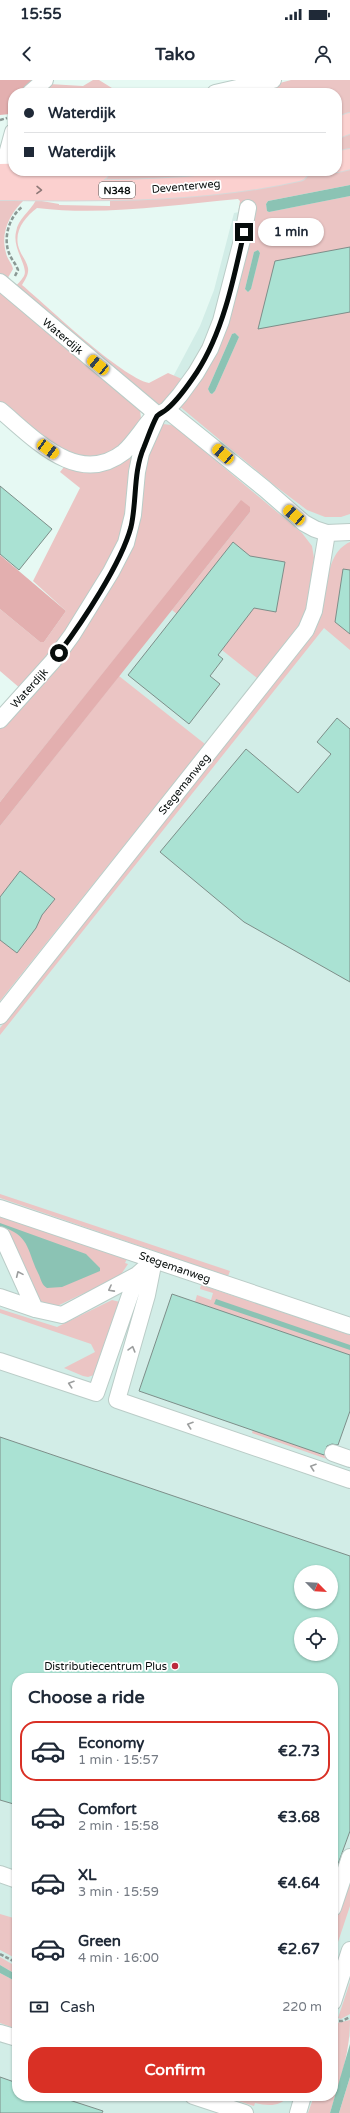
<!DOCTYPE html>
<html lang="en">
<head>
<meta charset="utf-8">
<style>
	:root { --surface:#fff; --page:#f6f6f7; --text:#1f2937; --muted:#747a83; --line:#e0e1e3; --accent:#d93025 }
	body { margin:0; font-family:"Varela Round",sans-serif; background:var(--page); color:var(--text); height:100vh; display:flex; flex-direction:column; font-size:15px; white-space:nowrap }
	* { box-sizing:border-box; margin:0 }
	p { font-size:13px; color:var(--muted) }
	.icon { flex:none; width:22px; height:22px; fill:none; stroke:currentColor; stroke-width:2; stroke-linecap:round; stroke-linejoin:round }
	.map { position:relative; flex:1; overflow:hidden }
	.drawer { position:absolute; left:12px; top:1593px; width:326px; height:428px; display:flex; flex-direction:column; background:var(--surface); border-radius:16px; box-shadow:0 1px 3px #0004 }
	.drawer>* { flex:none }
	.banner { position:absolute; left:8px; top:8px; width:334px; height:88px; border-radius:16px; box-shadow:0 1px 3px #0004; display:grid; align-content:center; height:88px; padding:0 16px; background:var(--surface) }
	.needle { width:26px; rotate:114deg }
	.fabs { position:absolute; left:294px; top:1485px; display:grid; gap:8px }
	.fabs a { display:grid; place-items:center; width:44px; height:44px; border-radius:50%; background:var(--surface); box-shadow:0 1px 3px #0004; font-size:20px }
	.end { position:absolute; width:18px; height:18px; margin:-9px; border:5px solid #070d0c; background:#fff; box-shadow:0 0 0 2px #fff }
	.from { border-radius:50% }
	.bubble { position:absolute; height:28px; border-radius:14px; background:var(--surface); box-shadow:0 1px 3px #0004; font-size:13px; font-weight:800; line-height:28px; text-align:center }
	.car { position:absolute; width:12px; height:24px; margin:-12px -6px; border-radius:5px; box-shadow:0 0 3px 1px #0007; background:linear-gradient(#f5c518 24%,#345 0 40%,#f5c518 0 76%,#345 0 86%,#f5c518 0) }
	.banner b { display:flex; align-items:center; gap:14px; height:38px; font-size:15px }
	.banner b+b { border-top:1px solid var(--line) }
	.banner i { width:10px; height:10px; background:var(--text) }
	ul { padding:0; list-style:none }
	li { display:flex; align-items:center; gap:12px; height:60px; margin:0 8px 6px; padding:0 8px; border:2px solid transparent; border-radius:16px }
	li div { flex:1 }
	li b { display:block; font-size:15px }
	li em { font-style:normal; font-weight:800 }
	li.current { border-color:var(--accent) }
	li>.icon { width:36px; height:36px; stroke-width:1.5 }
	h2 { padding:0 16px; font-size:18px; line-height:48px }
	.pay { display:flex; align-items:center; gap:10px; height:44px; padding:0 16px; font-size:15px }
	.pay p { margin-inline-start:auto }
	.action { display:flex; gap:8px; margin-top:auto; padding:8px 16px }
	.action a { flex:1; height:46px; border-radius:16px; background:var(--accent); color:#fff; font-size:16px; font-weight:800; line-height:46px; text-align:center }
	.status { display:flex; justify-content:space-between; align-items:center; height:28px; padding:0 20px; background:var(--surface); direction:ltr }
	.status svg { height:11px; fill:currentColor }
	header { display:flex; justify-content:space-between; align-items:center; height:52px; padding:0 16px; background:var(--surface); font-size:18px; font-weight:800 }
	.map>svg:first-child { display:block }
</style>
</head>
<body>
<div class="status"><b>15:55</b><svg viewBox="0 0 49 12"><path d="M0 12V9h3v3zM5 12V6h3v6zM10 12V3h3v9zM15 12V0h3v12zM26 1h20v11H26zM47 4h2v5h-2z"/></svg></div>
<header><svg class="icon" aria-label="back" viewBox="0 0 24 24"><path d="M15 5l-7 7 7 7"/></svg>Tako<svg class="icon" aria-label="person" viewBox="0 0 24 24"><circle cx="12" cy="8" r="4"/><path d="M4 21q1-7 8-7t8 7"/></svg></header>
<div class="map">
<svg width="350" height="2033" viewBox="0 0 350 2033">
	<rect width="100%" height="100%" fill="#e6f9f3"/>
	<path fill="#d2ede7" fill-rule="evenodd" d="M350 109V1956L333 2006V1598H17V2016H330L324 2033H0V727L162 351 166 310 200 246 214 210 234 133ZM301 1492H331V1522H301ZM301 1544H331V1574H301Z"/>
	<path fill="#ebc5c4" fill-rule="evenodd" d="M93 0H99L120 13H40L49 4 83 6Z
		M291 0H350V35L337 39V13H243Z
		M350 52V69L337 74V56Z
		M350 88V105L268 121 266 124 267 131 269 132 350 116V434L341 437H325L307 430 274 405 178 325 207 282 223 247 252 126 245 127C237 184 217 270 177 313 173 316 168 323 163 324 153 326 144 317 136 312L13 208C17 205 21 201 24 196 29 187 12 169 16 152 18 138 30 132 36 120L59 124V125L110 126V120L243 108ZM238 119 240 121C233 164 226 209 209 250 202 267 192 283 182 299L168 293 149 303C121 297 47 226 22 205 25 200 29 194 28 188 27 182 22 176 20 171 12 153 24 138 37 128 104 136 171 125 238 119ZM258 170 260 173 251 209 248 212 245 209 254 172ZM235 253 239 257 215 311 212 314 210 313 208 309 232 254Z
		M253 91 154 105 48 97 138 92Z
		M0 118 24 120C10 134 0 152 6 173 7 179 12 183 13 189L6 201 0 195Z
		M0 209 140 329 141 339 120 367 102 376 84 378 53 364 0 322Z
		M163 344 171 345 178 349 302 453 312 466 314 478 306 529 299 545 257 598 172 530 250 432 241 421 0 722V645L107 505 142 384 158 348Z
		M134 372 127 448 79 540 21 609 0 591V529L40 562H44L66 531 33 501 80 408 60 392 64 387 73 389Z
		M350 462V570L324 548 0 955V948L313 555C329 528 320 475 350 462Z
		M119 596 205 664 0 921V746Z
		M0 1114 230 1191 228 1196 0 1118Z
		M0 1136 127 1179 125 1183 128 1184 120 1196 53 1228 39 1220 7 1152 0 1147Z
		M201 1205 350 1255V1275L195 1222 197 1215 211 1220 213 1213 200 1209Z
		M112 1220 120 1222 97 1294 88 1297 83 1296 64 1288 95 1272 91 1264 0 1233V1229L57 1247Z
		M253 1350 350 1384V1387L252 1353Z
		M350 1800V1826L333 1877V1850Z
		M0 1834 17 1839V1879L0 1870Z
		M0 1877 17 1887V1895L0 1885Z
		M0 1893 17 1902V1949L0 1943Z
		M350 1902V1934L341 1939 338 1938Z
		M350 1940C350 1973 340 2001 330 2033H308L314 2016H333V1955L337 1943Z
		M350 1997V2033H339Z
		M222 2016H289C280 2027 268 2026 255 2023L254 2026Z"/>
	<path fill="#e3afaf" d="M0 0H37L22 13H13V27L10 34 0 35Z
		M241 420 250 427V432L0 746V722Z
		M0 475 66 531 44 562H40L0 529Z"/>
	<path fill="#8bc3b4" d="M350 105V116L269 132 267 131 266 124 268 121Z
		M258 170 260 173 251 209 248 212 245 209 254 172Z
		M235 253 239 257 215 311 212 314 210 313 208 309 232 254Z
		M0 1143 86 1174 100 1188V1191L62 1207 47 1208C42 1205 41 1200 39 1195 26 1169 31 1156 0 1146Z
		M216 1219 350 1265V1270L214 1224Z
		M0 1885 17 1895V1902L0 1893Z
		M350 1964V1997L339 2033H330Z"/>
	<path fill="#aae2d3" stroke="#7d8e89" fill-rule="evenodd" d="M350 167V232L258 249 275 181Z
		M0 406 52 449 19 490 0 474Z
		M233 462 250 476 285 482 276 532 254 528 218 575 223 579 210 596 220 604 189 644 128 595Z
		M343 489 350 490V554L335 542Z
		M337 638 350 649V902L244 842 160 772 246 669 298 713 331 674 317 662Z
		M20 791 55 819 42 835 36 848 17 873 0 860V817Z
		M172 1214 350 1275V1331L338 1365 332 1364 327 1366 324 1375 139 1311Z
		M0 1357 350 1476V1751L334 1795 333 1598H17V1725L0 1720ZM301 1492H331V1522H301ZM301 1544H331V1574H301Z
		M0 1997 17 2003V2016H57L103 2031 102 2033H0Z"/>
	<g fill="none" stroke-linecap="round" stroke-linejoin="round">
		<defs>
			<path id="minor" d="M30 13 45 0
				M215 13 273 0
				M0 100 13 52
				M0 202 158 335 153 337C143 348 135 362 124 372 78 408 34 358 0 330
				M167 330 265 409 304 443 315 449 327 453 350 452
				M0 640 53 581 72 555 111 492 126 463 133 435 137 392 141 373 158 335 167 330 180 315 196 293 210 269 221 241 242 160 248 128
				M0 936 306 550 314 531 327 453
				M0 1128 350 1246
				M0 1155 2 1156 35 1229
				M0 1217 35 1229 62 1235 137 1195 154 1180 147 1215 117 1320 350 1400
				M0 1281 96 1313 137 1195
				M333 1373 350 1379
				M0 1794 17 1800
				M333 1828 350 1777
				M333 1922 350 1870
				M0 1953 17 1958
				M193 2016 245 2033
				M298 2033 303 2016"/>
			<path id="major" d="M337 48 350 43
				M337 82 350 79
				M0 94 99 91
				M0 110C100 111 200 113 298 91"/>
		</defs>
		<use href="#minor" stroke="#baccc7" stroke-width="18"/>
		<use href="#major" stroke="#d7d8d8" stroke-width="22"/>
		<path stroke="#8b9995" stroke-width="2.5" stroke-dasharray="4 2" stroke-linecap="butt" d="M0 40 7 38
			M15 196 18 190C16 184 11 179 9 173 3 158 9 137 22 127
			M0 1874 17 1883
			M333 1941H342L350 1937"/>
		<use href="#minor" stroke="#fff" stroke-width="16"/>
		<use href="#major" stroke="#fbd0cf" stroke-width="20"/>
	</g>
	<defs><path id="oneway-chevron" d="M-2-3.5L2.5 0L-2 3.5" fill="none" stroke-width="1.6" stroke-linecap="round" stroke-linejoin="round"/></defs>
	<use stroke="#8d7877" href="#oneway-chevron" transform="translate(39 110) rotate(1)"/>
	<g stroke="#9c9e9e">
		<use href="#oneway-chevron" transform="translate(19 1194) rotate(-114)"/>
		<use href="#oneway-chevron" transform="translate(111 1209) rotate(152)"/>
		<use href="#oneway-chevron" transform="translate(132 1269) rotate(-74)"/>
		<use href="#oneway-chevron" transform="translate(71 1304) rotate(-162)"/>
		<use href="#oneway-chevron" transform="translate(190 1345) rotate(-161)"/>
		<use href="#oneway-chevron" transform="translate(313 1387) rotate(-161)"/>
	</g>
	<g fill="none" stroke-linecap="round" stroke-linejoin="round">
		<path stroke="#070d0c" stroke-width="5" d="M59 573C83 541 121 484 131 447 137 421 133 392 144 367 148 357 152 345 157 336 160 333 164 332 167 329 179 319 189 304 197 292 223 252 234 198 244 152"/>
	</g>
	<circle fill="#bb2a3d" stroke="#fff" stroke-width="1.5" cx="175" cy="1586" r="4"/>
	<g text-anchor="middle" stroke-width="3.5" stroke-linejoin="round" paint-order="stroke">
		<rect fill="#fff" stroke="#515655" stroke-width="1" x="99" y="102" width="36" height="16" rx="3"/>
		<g font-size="10" font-weight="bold" fill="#070d0c">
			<text x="117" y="114">N348</text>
		</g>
		<g font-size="11" fill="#070d0c" stroke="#fff">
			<text transform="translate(186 106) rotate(-5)" y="4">Deventerweg</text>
			<text transform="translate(63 256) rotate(40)" y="4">Waterdijk</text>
			<text transform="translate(29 608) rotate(-48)" y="4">Waterdijk</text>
			<text transform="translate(184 704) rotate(-51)" y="4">Stegemanweg</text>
			<text transform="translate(175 1187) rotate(19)" y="4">Stegemanweg</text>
		</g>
		<g font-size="11" fill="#070d0c" stroke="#fff" text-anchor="end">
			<text x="167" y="1590">Distributiecentrum Plus</text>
		</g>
	</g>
</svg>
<div class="fabs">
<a><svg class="needle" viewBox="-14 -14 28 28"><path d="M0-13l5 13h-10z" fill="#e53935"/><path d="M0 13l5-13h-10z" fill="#747a83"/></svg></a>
<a><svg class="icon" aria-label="locate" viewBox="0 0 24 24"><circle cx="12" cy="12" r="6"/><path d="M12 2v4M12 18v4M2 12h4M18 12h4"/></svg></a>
</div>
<i class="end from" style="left:59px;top:573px"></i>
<i class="end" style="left:244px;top:152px"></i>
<div class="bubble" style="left:258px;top:138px;width:66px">1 min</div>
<i class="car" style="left:98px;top:285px;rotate:309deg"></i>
<i class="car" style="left:48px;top:369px;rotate:126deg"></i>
<i class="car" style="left:223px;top:374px;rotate:310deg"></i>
<i class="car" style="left:294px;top:435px;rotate:311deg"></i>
<div class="banner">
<b><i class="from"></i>Waterdijk</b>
<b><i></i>Waterdijk</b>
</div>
<section class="drawer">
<h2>Choose a ride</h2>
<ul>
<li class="current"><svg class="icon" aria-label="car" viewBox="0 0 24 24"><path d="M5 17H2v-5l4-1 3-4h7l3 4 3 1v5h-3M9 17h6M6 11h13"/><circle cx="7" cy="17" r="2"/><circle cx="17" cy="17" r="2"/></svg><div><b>Economy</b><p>1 min · 15:57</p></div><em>€2.73</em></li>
<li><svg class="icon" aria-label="car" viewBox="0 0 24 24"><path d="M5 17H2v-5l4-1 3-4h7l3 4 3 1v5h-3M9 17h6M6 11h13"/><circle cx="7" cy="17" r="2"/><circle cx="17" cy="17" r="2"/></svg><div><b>Comfort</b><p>2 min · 15:58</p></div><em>€3.68</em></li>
<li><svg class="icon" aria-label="car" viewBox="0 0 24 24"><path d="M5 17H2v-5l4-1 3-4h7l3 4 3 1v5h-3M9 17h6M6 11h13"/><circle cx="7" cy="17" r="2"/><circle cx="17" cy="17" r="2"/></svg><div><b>XL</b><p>3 min · 15:59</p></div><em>€4.64</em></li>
<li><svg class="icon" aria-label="car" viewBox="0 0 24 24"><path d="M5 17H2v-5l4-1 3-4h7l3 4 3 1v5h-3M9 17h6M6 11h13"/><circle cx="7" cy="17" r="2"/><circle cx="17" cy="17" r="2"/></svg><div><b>Green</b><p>4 min · 16:00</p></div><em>€2.67</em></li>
</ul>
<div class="pay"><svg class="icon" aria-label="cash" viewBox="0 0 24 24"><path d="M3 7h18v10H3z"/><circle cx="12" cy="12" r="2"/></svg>Cash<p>220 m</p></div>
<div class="action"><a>Confirm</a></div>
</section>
</div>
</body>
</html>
